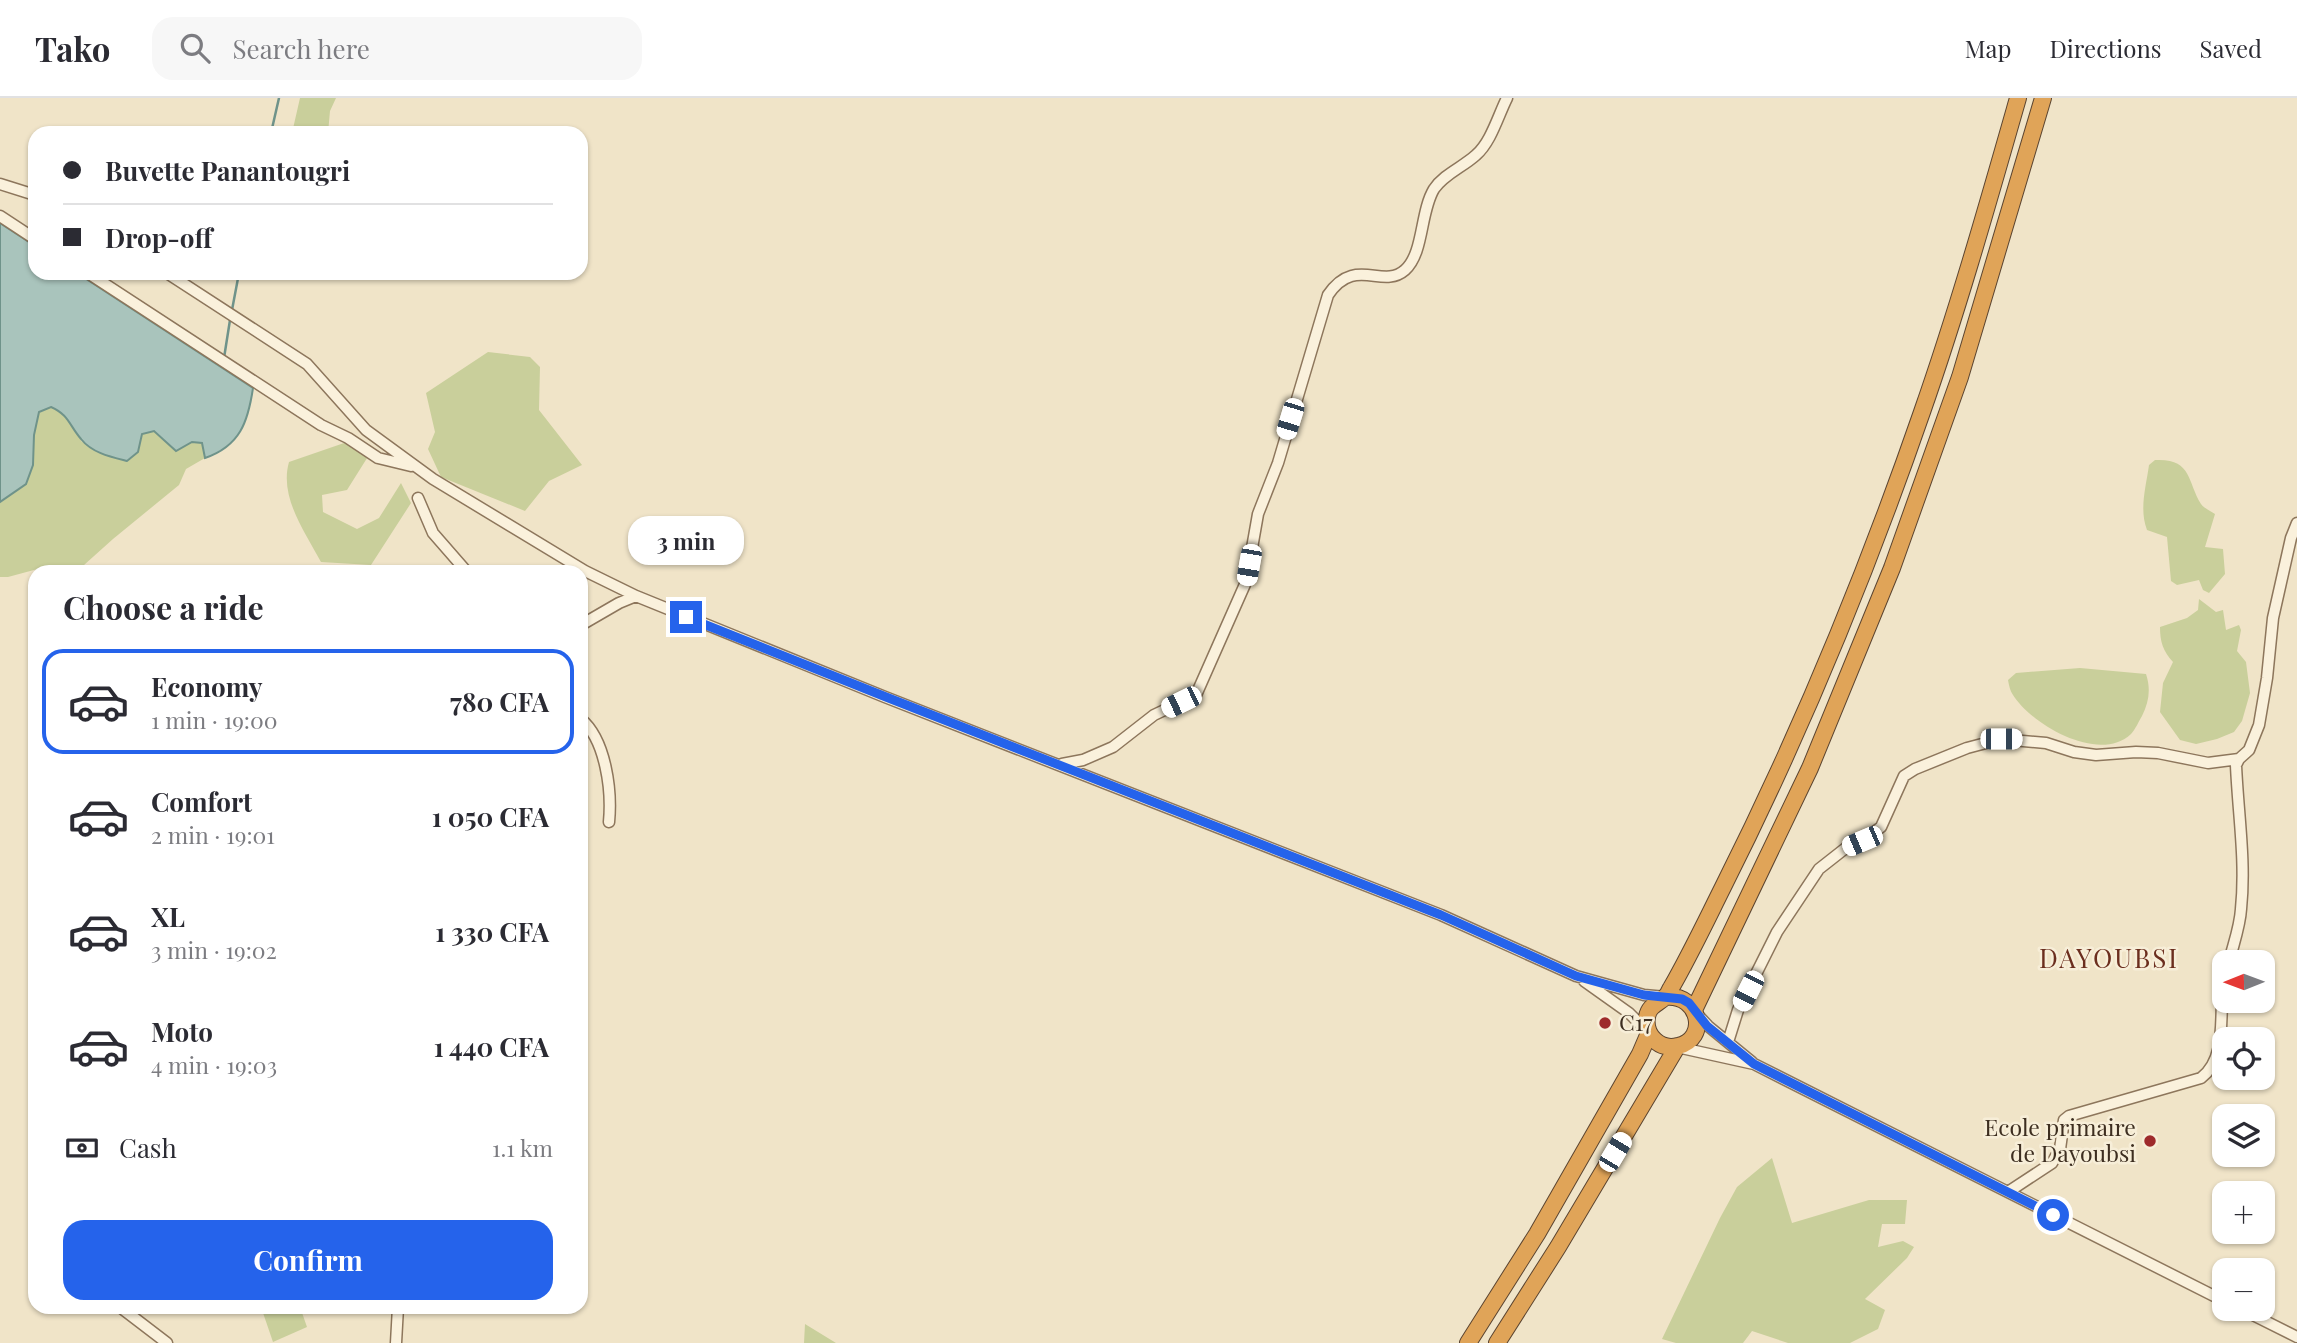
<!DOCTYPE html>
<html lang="en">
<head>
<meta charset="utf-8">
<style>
	:root { --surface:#fff; --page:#f7f7f7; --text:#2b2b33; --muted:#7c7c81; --line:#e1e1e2; --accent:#2563eb }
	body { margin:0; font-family:"Playfair Display",serif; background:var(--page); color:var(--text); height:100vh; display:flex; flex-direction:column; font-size:26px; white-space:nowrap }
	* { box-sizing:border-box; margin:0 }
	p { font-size:23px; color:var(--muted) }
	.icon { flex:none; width:38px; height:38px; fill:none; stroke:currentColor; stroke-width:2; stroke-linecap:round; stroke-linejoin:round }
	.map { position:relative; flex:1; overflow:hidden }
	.panel { position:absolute; left:28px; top:467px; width:560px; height:749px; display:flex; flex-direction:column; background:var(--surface); border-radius:21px; box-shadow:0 2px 5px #0004 }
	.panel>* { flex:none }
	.guide { position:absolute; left:28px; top:28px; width:560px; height:154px; border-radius:21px; box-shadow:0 2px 5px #0004; display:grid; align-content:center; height:154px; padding:0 35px; background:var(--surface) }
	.needle { width:46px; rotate:269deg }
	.buttons { position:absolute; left:2212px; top:852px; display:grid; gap:14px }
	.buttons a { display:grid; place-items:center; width:63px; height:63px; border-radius:14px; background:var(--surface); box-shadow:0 2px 5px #0004; font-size:35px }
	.end { position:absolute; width:32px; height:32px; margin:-16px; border:9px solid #2563eb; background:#fff; box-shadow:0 0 0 4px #fff }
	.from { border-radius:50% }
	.bubble { position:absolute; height:49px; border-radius:21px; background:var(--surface); box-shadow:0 2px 5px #0004; font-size:23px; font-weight:700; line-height:49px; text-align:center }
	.car { position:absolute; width:21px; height:42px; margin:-21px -10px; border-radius:9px; box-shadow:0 0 5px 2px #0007; background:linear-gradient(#fff 24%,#345 0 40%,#fff 0 76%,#345 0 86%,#fff 0) }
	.guide b { display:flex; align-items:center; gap:24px; height:66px; font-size:26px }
	.guide b+b { border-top:2px solid var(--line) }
	.guide i { width:18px; height:18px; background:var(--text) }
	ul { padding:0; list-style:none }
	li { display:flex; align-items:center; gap:21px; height:105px; margin:0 14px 10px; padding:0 21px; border:4px solid transparent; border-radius:21px }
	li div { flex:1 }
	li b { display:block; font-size:26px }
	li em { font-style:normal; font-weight:700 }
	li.active { border-color:var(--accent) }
	li>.icon { width:63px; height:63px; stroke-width:1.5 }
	h2 { padding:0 35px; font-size:32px; line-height:84px }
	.pay { display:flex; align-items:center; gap:18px; height:77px; padding:0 35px; font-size:26px }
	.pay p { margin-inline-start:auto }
	.cta { display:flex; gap:14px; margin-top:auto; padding:14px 35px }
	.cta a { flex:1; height:80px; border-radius:21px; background:var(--accent); color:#fff; font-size:28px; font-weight:700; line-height:80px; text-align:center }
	header { display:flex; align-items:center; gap:42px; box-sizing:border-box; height:98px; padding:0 35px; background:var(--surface); border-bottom:2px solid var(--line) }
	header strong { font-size:33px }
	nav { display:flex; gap:38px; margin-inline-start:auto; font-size:24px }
	.search { width:490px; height:63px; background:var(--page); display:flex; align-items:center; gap:18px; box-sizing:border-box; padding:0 24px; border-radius:21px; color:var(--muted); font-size:26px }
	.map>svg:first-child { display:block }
</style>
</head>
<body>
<header>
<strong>Tako</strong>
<div class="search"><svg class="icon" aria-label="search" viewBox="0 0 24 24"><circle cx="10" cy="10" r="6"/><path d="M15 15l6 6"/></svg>Search here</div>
<nav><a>Map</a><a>Directions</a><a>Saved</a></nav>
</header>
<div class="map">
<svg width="2297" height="1245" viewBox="0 0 2297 1245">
	<rect width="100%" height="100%" fill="#f0e4c8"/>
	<path fill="#c9cf9b" d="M300 0H336L330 13 328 35H292Z
		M488 254 530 259 540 269 539 312 582 367 549 383 525 413 441 379 428 351 435 334 426 295Z
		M51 309 64 315 82 344 138 354 142 336 154 332 202 345 205 360 186 371 179 387 113 441 84 467 45 469 8 479H0V404L26 386 33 367 34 337 39 314Z
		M347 344 369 357 347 392 322 397 323 414 357 431 379 420 401 385 411 405 371 467 321 464C305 434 279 399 289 364Z
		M2155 362C2192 360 2187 383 2201 406 2204 410 2210 413 2215 416L2205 449 2223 451 2225 476 2209 495 2203 492 2199 482 2177 487 2171 483 2167 439 2147 432C2139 411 2146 389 2149 367Z
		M2199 501 2216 514 2223 512 2226 532 2239 527 2241 532 2237 553 2246 564 2250 595 2242 623 2234 634 2217 641 2196 646 2180 642 2160 614 2163 585 2173 564C2163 553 2160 544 2160 529L2187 520 2198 512Z
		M2080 570 2146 576C2151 591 2149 604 2142 618 2139 623 2135 632 2131 636 2099 666 2032 627 2013 597 2010 593 2009 587 2008 582L2016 575Z
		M1772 1060 1792 1125 1869 1102H1907L1905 1126H1882L1878 1149 1903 1143 1914 1149 1907 1160 1865 1201 1885 1212 1878 1231 1850 1245H1788L1752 1233 1743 1245H1676L1662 1241 1720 1120 1737 1089Z
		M261 1209H300L307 1229 273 1244Z
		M805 1226 836 1245H804Z"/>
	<path fill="#a9c4bc" stroke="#6f938a" stroke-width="2" d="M0 125 35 148V175H77L253 290C248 324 240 348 205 360L202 345 192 344 176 353 154 333 142 336 138 354 127 363C111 359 92 355 81 341 69 327 69 317 51 309L39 314 34 337 33 367 26 386 0 404Z"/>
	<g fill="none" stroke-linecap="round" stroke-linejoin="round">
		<path stroke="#6f938a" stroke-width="2.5" d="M271 35 279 0
			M232 212 239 175
			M224 260 230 222"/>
		<defs>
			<path id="minor" d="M0 86 35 97
				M0 118 35 141
				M88 175 321 327 348 340 378 360 411 368
				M167 175 307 266 366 332 433 381 585 473 636 498 885 599 1441 817 1576 878 1644 897 1666 899
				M418 400 433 435 467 474
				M581 527 619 505 636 498
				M581 621C606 642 612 693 609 724
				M1062 666 1083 662 1113 649 1154 617 1196 597 1246 484 1258 416 1278 365 1328 197C1355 157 1382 192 1405 172 1424 155 1420 114 1434 91 1444 76 1463 69 1476 57 1491 44 1498 18 1507 0
				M2229 864C2233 847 2240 829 2241 811 2246 763 2238 715 2236 667L2239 661 2249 652 2259 627 2267 580 2273 520 2291 440 2297 425
				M1584 883 1629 915 1648 934
				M1696 915 1708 928 1752 964
				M1728 944 1738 912 1777 834 1819 771 1847 749 1862 743 1881 729 1904 678 1915 671 1967 650 2001 641 2046 645 2074 654 2096 657 2136 654 2158 655 2208 665 2239 661
				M1677 949 1754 966 2224 1203
				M2008 1094 2052 1065 2060 1051 2064 1022 2069 1018 2201 980C2229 959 2218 913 2224 882
				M120 1209 167 1245
				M2241 1211 2297 1239
				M396 1245 398 1209"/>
			<path id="highway" d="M1666 899C1700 896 1709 941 1678 948 1660 953 1644 937 1647 919 1649 907 1658 906 1665 899 1668 897 1669 893 1671 890 1690 857 1706 823 1723 789 1800 636 1866 476 1922 314 1958 211 1988 105 2018 0
				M1694 912 1810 670 1892 470 1960 279 2043 0
				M1468 1245 1537 1136 1640 956 1649 935
				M1497 1245 1558 1149 1677 949"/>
		</defs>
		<use href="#minor" stroke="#8d765c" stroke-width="13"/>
		<use href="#highway" stroke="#5b4430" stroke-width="18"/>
		<use href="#minor" stroke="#faf1dc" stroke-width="10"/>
		<use href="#highway" stroke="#e0a458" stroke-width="16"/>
	</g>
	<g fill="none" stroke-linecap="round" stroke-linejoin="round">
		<path stroke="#2563eb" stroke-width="9" d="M686 519 886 599 1441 817 1576 878 1644 897 1682 901 1689 905 1707 928 1754 966 2053 1117"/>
	</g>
	<g fill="#9e2a2b" stroke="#f7eed8" stroke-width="2.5">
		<circle cx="1605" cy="925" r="7"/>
		<circle cx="2150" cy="1043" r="7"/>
	</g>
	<g text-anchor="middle" stroke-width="5" stroke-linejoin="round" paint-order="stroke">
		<g font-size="23" fill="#3d2e20" stroke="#f7eed8" text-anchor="start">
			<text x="1619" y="933">C17</text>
			<text x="2136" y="1038" text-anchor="end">Ecole primaire<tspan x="2136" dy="26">de Dayoubsi</tspan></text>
		</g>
		<g font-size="26" letter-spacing="2" fill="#6b2e1e" stroke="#f7eed8">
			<text x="2109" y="870">DAYOUBSI</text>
		</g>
	</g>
</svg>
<div class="buttons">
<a><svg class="needle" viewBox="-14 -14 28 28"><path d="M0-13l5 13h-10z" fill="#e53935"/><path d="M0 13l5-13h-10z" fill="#7c7c81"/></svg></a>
<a><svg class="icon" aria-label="locate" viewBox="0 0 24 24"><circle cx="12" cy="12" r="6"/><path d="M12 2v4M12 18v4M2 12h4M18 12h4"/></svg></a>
<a><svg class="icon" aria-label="layers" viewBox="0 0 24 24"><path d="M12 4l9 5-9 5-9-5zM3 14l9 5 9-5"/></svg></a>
<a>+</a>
<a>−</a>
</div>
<i class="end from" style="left:2053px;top:1117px"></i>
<i class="end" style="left:686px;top:519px"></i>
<div class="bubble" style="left:628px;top:418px;width:116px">3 min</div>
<i class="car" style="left:1290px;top:321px;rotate:197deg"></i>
<i class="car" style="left:1249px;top:467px;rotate:190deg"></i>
<i class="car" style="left:1181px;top:604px;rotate:244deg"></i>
<i class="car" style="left:2001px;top:641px;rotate:90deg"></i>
<i class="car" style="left:1862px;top:743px;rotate:247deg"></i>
<i class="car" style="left:1748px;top:893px;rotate:207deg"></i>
<i class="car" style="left:1615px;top:1054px;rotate:31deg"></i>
<div class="guide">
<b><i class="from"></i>Buvette Panantougri</b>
<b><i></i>Drop-off</b>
</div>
<section class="panel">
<h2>Choose a ride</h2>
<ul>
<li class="active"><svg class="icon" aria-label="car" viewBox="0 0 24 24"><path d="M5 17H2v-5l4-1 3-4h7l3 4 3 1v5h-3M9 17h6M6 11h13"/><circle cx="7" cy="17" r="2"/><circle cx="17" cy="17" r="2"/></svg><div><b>Economy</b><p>1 min · 19:00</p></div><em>780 CFA</em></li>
<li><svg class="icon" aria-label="car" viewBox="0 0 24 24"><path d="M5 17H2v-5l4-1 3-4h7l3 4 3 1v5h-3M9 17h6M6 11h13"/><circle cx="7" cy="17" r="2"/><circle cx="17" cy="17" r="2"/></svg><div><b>Comfort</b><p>2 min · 19:01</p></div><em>1 050 CFA</em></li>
<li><svg class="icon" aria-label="car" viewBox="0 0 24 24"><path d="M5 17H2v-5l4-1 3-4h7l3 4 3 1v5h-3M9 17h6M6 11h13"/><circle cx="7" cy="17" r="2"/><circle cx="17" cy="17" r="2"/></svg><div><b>XL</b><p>3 min · 19:02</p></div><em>1 330 CFA</em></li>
<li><svg class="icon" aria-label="car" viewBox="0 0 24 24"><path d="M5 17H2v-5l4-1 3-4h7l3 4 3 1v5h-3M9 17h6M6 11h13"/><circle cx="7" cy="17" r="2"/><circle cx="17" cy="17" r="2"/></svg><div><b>Moto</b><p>4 min · 19:03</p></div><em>1 440 CFA</em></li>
</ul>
<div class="pay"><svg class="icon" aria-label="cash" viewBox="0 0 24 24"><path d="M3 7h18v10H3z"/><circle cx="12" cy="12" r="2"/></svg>Cash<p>1.1 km</p></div>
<div class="cta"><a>Confirm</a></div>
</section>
</div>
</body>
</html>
